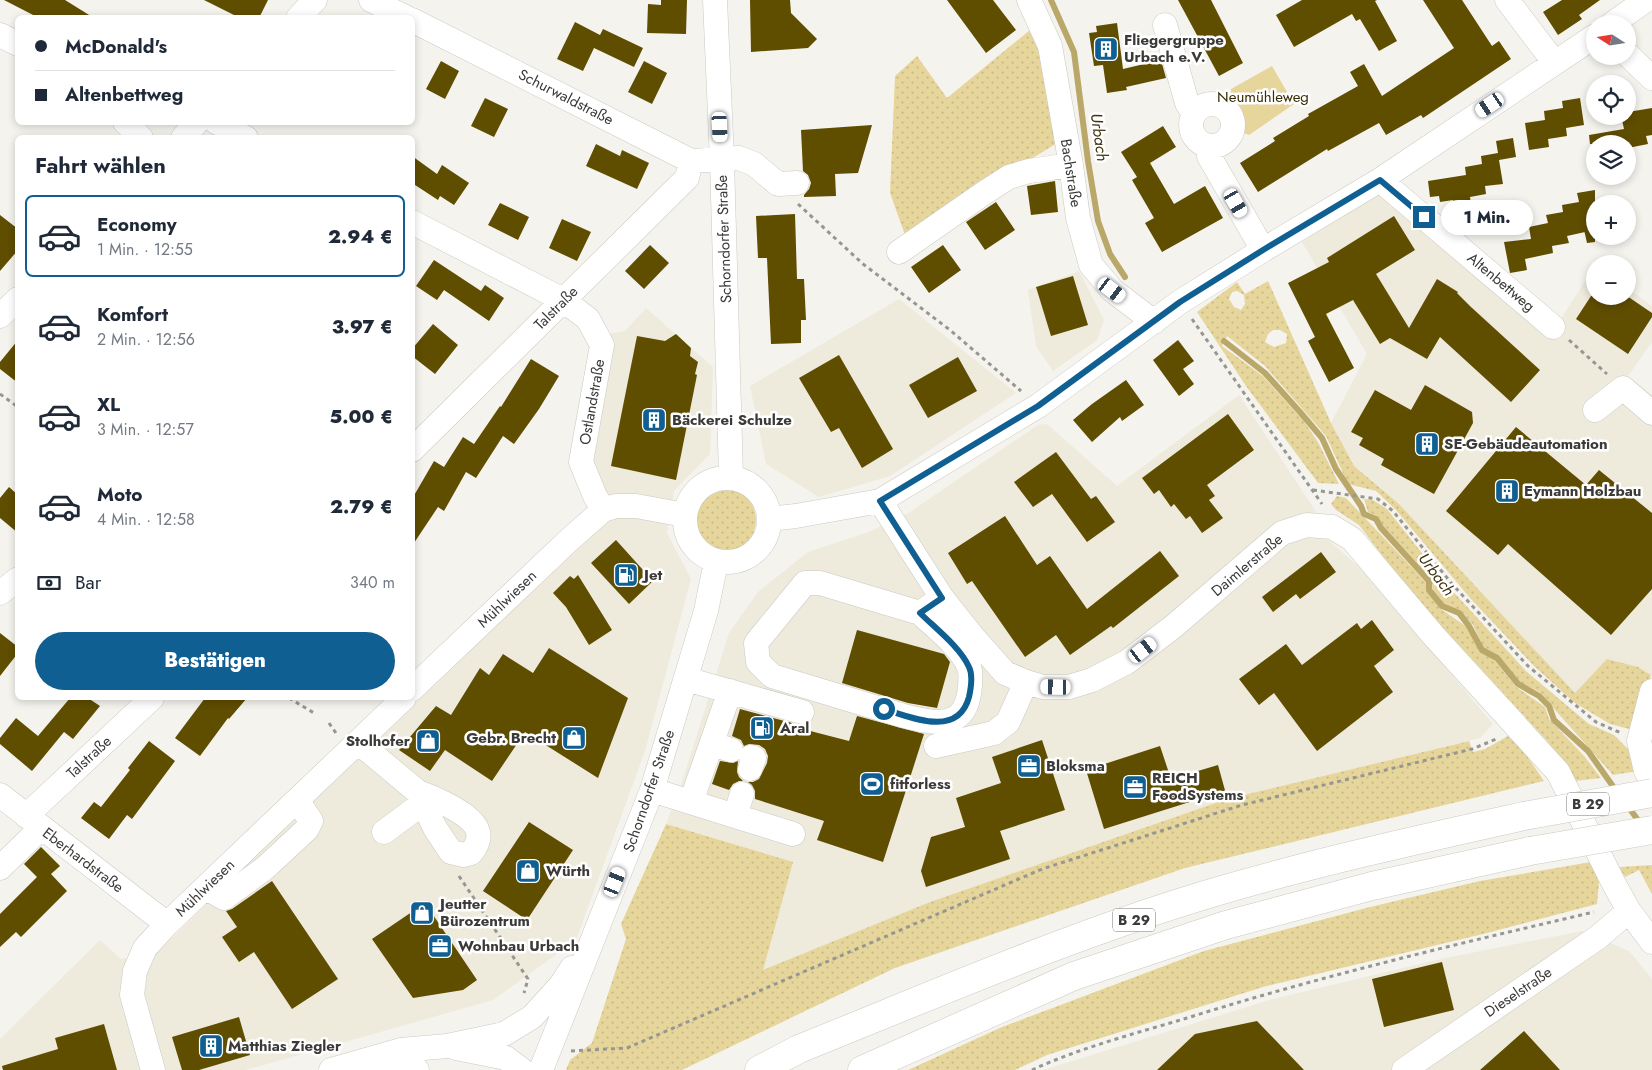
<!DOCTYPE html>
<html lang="de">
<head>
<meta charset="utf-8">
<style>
	:root { --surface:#fff; --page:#f2f2f3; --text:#1f2937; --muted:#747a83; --line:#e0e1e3; --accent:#0f5f92 }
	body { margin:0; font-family:Jost,sans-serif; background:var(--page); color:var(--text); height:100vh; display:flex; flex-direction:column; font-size:19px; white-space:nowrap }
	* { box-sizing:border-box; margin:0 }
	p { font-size:16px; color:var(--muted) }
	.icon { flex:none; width:28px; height:28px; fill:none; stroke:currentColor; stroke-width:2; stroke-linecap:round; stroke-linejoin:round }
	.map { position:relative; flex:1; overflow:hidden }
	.panel { position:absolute; left:15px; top:135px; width:400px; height:565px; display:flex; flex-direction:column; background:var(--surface); border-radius:8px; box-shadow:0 2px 8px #0003 }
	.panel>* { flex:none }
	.top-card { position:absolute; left:15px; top:15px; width:400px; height:110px; border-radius:8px; box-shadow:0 2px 8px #0003; display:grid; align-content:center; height:110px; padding:0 20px; background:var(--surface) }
	.needle { width:32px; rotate:282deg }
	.controls { position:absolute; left:1586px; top:15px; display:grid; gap:10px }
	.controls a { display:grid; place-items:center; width:50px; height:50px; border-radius:50%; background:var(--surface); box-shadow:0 2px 8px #0003; font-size:25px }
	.end { position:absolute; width:22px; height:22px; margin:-11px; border:6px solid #0f5f92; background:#fff; box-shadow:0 0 0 2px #fff }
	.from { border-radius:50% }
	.bubble { position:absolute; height:35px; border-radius:18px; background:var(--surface); box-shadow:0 2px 8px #0003; font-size:16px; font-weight:800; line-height:35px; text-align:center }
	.car { position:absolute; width:15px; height:30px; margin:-15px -8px; border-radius:6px; box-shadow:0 0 4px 1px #0007; background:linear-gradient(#fff 24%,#345 0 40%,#fff 0 76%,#345 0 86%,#fff 0) }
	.top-card b { display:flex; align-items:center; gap:18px; height:48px; font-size:19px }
	.top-card b+b { border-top:1px solid var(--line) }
	.top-card i { width:12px; height:12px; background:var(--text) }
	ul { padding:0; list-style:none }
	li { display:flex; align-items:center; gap:15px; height:82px; margin:0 10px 8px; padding:0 10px; border:2px solid transparent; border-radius:8px }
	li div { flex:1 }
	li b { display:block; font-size:19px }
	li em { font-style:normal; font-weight:800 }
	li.current { border-color:var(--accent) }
	li>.icon { width:45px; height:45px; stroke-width:1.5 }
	h2 { padding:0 20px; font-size:22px; line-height:60px }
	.pay { display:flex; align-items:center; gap:12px; height:55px; padding:0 20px; font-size:19px }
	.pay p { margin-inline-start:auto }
	.cta { display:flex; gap:10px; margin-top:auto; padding:10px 20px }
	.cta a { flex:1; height:58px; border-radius:30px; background:var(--accent); color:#fff; font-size:20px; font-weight:800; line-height:58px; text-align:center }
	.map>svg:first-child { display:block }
</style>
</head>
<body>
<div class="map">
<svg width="1652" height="1070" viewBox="0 0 1652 1070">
	<defs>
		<pattern id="grass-dots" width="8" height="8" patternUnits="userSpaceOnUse" patternTransform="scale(1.25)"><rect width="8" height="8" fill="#e7d69c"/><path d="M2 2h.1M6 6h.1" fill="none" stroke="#c7b887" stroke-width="1.8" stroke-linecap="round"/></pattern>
	</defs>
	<rect width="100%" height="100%" fill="#f5f3ed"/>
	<path fill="#eeeadc" d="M1378 193 1559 322 1594 267 1595 296H1628V289L1652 306V342L1628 376 1652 395V676L1638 667 1575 693 1399 504 1354 466 1331 423 1367 354 1302 242Z
		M1079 271 1104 320 1097 340 1053 371 1036 346 1028 290Z
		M899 299 1016 393 890 476 819 497 766 464 750 386Z
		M646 308 713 367 710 454 674 491 667 533 691 579 645 751 576 940 493 1000 246 1070H0V1039L100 940 121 959 156 954 591 525 589 455 607 334 625 331Z
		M1239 395 1315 510 1326 538 1366 573 1493 724 1480 738 1227 799 930 902 762 971 666 824 682 782 729 633 758 592 808 552 869 532 910 512 1038 425 1047 424 1117 486Z
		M1582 931 1629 951 1652 979V1070H1043L1273 999 1441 959Z"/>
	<path fill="url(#grass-dots)" fill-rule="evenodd" d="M1030 30 1048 73 1059 142 905 235 890 193 895 76 917 56 947 98Z
		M1268 281 1331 423 1354 466 1399 504 1575 693 1607 659 1638 667 1651 675 1637 721 1629 729 1610 724 1575 703 1534 666 1470 598 1396 510 1376 491 1348 484 1326 436 1265 366 1227 336 1222 346 1263 376 1303 420 1318 442 1339 484 1318 483 1246 386 1197 312 1237 282 1245 294ZM1237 291 1244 295 1245 304 1241 310 1234 307 1229 299 1232 292ZM1273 330H1280L1287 334 1286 343 1274 347 1265 342 1268 334Z
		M692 520a32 32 0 1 1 64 0a32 32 0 1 1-64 0Z
		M1337 496 1346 498 1426 582 1427 592 1441 609 1467 627 1480 651 1493 658 1515 686 1545 707 1549 719 1585 757 1601 778 1575 781 1548 742 1411 593 1359 525 1336 510 1331 504Z
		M1364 499 1373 500 1387 509 1448 586 1527 672 1589 724 1614 735 1629 750 1638 771 1613 775 1539 692 1518 682 1494 653 1484 648 1473 625 1460 612 1443 605 1433 592 1431 580 1388 534 1377 516 1368 512Z
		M1508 736 1525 753 1544 781 1185 868 895 968 682 1070H566L570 1060 592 1043 626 939 621 924 666 824 793 862 763 970 930 902 1227 799 1469 741 1473 752 1485 749Z
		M1591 862 1599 882 1597 904 1487 933 1263 987 1047 1055 1015 1070H908L1002 1027 1204 951 1370 907 1480 881Z
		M1652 865V894L1639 870 1625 877 1619 867Z"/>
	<path fill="#e7d69c" d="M1272 66 1294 104 1249 135 1241 132C1244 116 1243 110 1231 98V89Z"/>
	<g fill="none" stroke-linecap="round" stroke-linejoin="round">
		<path stroke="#baa86a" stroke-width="6" d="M1051 0 1074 52 1088 161 1098 221 1110 254 1125 277
			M1224 341 1265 373 1300 412 1322 438 1336 469 1361 506 1364 514 1376 519 1381 528 1429 581V590L1442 606 1459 613 1469 626 1482 650 1497 658 1518 684 1539 696 1549 706 1554 720 1588 751 1617 792
			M1626 804 1641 824"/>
	</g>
	<path fill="#5f4d00" d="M4 0H65L94 18H39Z
		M204 0H268L259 18H240Z
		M661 0H687L686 34 647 33 648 4 661 5Z
		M750 0H790L791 13 817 39 808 48 751 52Z
		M947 0H993L1016 30 986 53Z
		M1178 0H1211L1243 63 1219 76Z
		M1302 0H1377L1375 1 1397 41 1379 51 1360 19 1356 21 1352 14 1294 47 1276 15Z
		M1423 0H1462L1492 46 1499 41 1511 59 1423 118 1421 115 1386 135 1379 123 1328 151 1327 149 1258 192 1240 163 1275 141 1273 138 1309 116 1308 114 1358 86 1350 72 1364 64 1382 96 1454 48Z
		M1562 0H1600L1579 15 1582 19 1558 35 1543 12Z
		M575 22 600 35 603 29 643 48 634 67 594 48 583 71 557 59Z
		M1117 23 1123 69 1161 60 1166 78 1126 87 1127 90 1107 93 1103 65 1094 66 1089 33 1097 32 1096 26Z
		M441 61 459 71 445 99 426 89Z
		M644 61 667 73 652 104 628 92Z
		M485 98 508 109 494 137 471 126Z
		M1580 98 1584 125 1566 128 1567 136 1548 139 1549 147 1529 150 1525 123 1545 120 1544 111 1563 108 1562 101Z
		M1652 108V135L1646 136 1648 144 1628 148V144H1590L1589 135 1624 129 1622 120 1628 119V112Z
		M872 125 858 173 835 174 836 196 804 197V195L809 189 811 183 808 175 803 171 801 130Z
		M1163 126 1176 147 1150 163 1174 204 1205 186 1223 218 1162 252 1145 223 1154 218 1132 180 1137 177 1121 152Z
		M1513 138 1516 157 1499 160 1503 184 1485 186 1486 194 1470 197 1471 205 1455 208 1453 200 1440 202 1439 196 1430 197 1428 181 1466 175 1465 167 1482 164 1481 156 1498 153 1496 141Z
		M596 144 620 156 622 150 649 163 637 189 586 166Z
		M412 156 437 174 442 165 469 183 454 205 440 196 438 200 412 183Z
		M1055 181 1058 212 1031 215 1027 186Z
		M1595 190V242L1587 243 1583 225 1585 232 1567 236 1569 243 1552 246 1553 253 1525 259 1527 270 1510 273 1504 242 1531 239 1529 227 1548 223 1546 215 1563 212 1562 205 1579 202 1577 193Z
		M996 202 1015 230 985 250 966 222Z
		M500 203 529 217 518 240 488 225Z
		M795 214 797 279H804L806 320H801V343L771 344 767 258H758L756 216Z
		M0 215 18 229V250L0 271Z
		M1394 216 1415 250 1376 274 1409 328 1437 279 1458 292 1457 293 1471 307 1540 370 1511 402 1440 337 1427 359 1390 338 1380 344 1353 300 1326 314 1354 368 1329 382 1308 341 1315 337 1288 283 1329 262 1327 258Z
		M562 219 591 232 577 261 549 248Z
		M650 245 669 263 644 289 625 271Z
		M943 245 961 270 929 293 911 267Z
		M434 260 481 291 485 285 504 298 489 321 444 290 437 300 416 286Z
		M1073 276 1088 325 1051 336 1036 287Z
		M1591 296H1627L1652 313V317L1628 354 1576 319Z
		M433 324 458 345 435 374 412 356V349Z
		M676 334 691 348 690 356 698 362 695 374 697 375 676 480 611 466 637 336 665 341Z
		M18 340V383L0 369V362Z
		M1178 340 1194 361 1183 369 1194 384 1179 396 1153 360Z
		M839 355 893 449 862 468 839 428 831 432 799 378Z
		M958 357 977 391 928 418 909 385Z
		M531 359 559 376 539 409 514 444 503 436 476 478 466 472 444 511 438 507 412 546V499L434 461 444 467 463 437 474 444 500 406 501 407Z
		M1126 380 1144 405 1122 421 1120 417 1092 442 1073 420 1092 404Z
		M1425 385 1472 412 1473 423 1434 494 1381 465 1384 459 1359 445 1363 438 1351 432 1375 390 1411 410Z
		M1228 414 1254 450 1207 485 1215 496 1209 500 1223 518 1202 533 1190 516 1186 519 1174 504 1171 507 1159 490 1154 494 1142 478Z
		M1516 427 1586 485 1599 470 1652 513V589L1611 635 1508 544 1498 555 1446 511Z
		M1056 452 1091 499 1096 496 1115 522 1087 542 1052 494 1033 507 1014 482Z
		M9 487 18 495V533L0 518V498Z
		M1005 516 1037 565 1050 556 1087 609 1160 551 1179 576 1113 628 1111 626 1070 655 1056 635 1025 657 972 581 967 584 948 553Z
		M616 540 653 581 629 604 591 563Z
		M1321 552 1336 572 1300 599 1296 594 1273 612 1262 597Z
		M578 575 612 630 589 645 566 607 553 593 570 576 574 579Z
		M1372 620 1394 650 1374 666 1393 692 1317 751 1274 693 1259 705 1239 679 1286 644 1302 665 1357 623 1361 629Z
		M857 630 944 654 950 662 937 708 908 703 842 683Z
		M0 633 18 647V653L0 676Z
		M549 648 628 698 598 778 525 732 492 781 445 750 430 771 399 750 436 706 451 715 480 668 489 675 503 654 533 673Z
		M70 698H88L100 706 73 739 64 732 32 771 0 744V738L16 718 38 736Z
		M205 698H247L229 719 228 718 200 756 175 738Z
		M740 709 792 723 791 726 849 741 857 716 924 734 883 862 817 840 824 821 755 799V791L752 785 748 782H753L759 779 767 763 768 756 765 749 759 745 749 744 744 746 741 740 732 736Z
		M1042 740 1065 810 1000 831 1010 859 926 887 921 871 931 837 965 827 956 798 1001 783 992 757Z
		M149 741 175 761 132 819 127 815 109 839 81 818 94 802 101 807 130 770 128 768Z
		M1160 746 1171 779 1218 765 1226 794 1197 803 1196 800 1104 829 1086 770Z
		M720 761 733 763 738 761 737 772 739 777 743 781H739L733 784 729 790 712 784Z
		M529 822 573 850 527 920 483 891Z
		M41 847 60 866 51 874 67 891 21 937 16 932 0 947V914L37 877 24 864Z
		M272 881 338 979 292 1009 254 952 239 962 222 937 237 927 226 911 232 909Z
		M425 903 477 980 463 990 413 998 372 939Z
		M1442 962 1454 1010 1384 1027 1372 979Z
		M239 1017 250 1055 199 1070H182L172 1037Z
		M1257 1021 1304 1070H1157L1195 1034Z
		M104 1024 117 1070H3L2 1066 58 1049 55 1038Z
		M1524 1031 1560 1070H1480Z"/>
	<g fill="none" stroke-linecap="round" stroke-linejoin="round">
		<defs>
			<path id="minor" d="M371 0 407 18
				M715 0 722 160 731 477
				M1029 0 1050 46 1071 165 1078 218 1091 265 1112 290 1154 322
				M1507 0 1554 62
				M298 18 315 0
				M412 20 691 161 739 158 754 164 778 184 797 183
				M1612 24 1646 0
				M1165 25 1187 103 1194 114
				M0 35 18 44
				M1628 55 1652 78
				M1191 125a21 21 0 1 1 42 0a21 21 0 1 1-42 0Z
				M125 122 141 138
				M216 122 246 138
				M183 138 197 122
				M1208 146 1209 156 1263 250
				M1380 180 1553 327
				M412 222 563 300 588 319 602 345 581 462 595 496 603 510
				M899 252 984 193 1009 177 1029 171 1071 165
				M0 316 18 299
				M1595 410 1623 388 1652 413
				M412 450 687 178 691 161
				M685 520a42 42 0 1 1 84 0a42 42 0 1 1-84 0Z
				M880 501 942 598 973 637 1005 673 1026 682 1043 687H1069L1092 680 1127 662 1174 626 1282 533 1307 525 1332 527 1352 539 1433 635 1558 772 1614 884 1629 911 1652 942
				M769 519 796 516 880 501 1038 406 1180 302 1263 250 1380 180 1595 36
				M0 593 18 579
				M920 613C935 627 962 648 969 667 972 675 970 686 969 694 963 731 931 723 904 716L772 676 758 662 756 643 805 583H820L920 613 942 598
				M686 679 802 712
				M412 689 568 541 603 510 616 506H636L685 515
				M1652 691 1639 741 1646 771 1652 781
				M358 742 418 792 435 828 451 852 464 855 471 853C476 847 480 840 478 832 474 814 434 798 418 792
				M712 744 731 750
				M936 746 994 733 1008 722 1026 682
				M750 769 754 758 751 757
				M652 790 735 816 742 794
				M0 795 167 924
				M691 802 730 691
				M26 816 152 698
				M735 816 793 834
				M384 832 423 803
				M0 868 41 828
				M206 888 224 898 265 868 307 829 311 821 297 800
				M456 1048 506 1058 522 1070
				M367 1067 417 1070
				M153 1070 132 995 135 971 145 948 167 924 404 698
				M331 1070 401 1050 447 1046 504 1034 532 1017 561 985 572 968
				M541 1070 652 790 706 611 716 562
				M1404 1070 1597 938 1629 911"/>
			<path id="highway" d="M759 1070 799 1049C936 994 1073 934 1215 892 1317 862 1421 839 1524 816
				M862 1070 1074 976 1226 925 1372 886 1530 851"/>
		</defs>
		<use href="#minor" stroke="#cac9c3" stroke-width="25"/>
		<use href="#highway" stroke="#cac9c3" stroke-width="29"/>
		<path stroke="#979692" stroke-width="3" stroke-dasharray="4 4" stroke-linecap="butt" d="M798 204 863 264 950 330 1021 391
			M1192 319 1322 504
			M1569 340 1607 374
			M0 394 18 407
			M1313 490 1378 499 1393 511 1452 584 1528 666 1596 722 1621 733
			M289 698 314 713
			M329 723 336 733
			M459 876 528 979 524 993
			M571 1051 627 1048 1042 869 1242 805 1472 749 1499 738
			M1032 1070C1079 1048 1137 1033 1187 1018 1321 976 1457 944 1594 912"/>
		<use href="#minor" stroke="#fff" stroke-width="24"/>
		<use href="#highway" stroke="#fff" stroke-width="28"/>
		<defs>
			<path id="highway-bridge" d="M1524 816 1652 793
				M1530 851 1652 830"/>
		</defs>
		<use href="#highway-bridge" stroke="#cac9c3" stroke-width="29" stroke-linecap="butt"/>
		<use href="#highway-bridge" stroke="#fff" stroke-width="28"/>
	</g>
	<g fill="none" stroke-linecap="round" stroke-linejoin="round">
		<path stroke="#0f5f92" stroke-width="6" d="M884 709C912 718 958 738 969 697 971 688 973 675 969 667 960 647 935 628 920 613L942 598 880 501 1038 406 1180 302 1263 250 1380 180 1424 217"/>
	</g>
	<defs>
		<symbol id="building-square" viewBox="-11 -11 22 22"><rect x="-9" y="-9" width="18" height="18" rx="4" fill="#0f5f92" stroke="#fff"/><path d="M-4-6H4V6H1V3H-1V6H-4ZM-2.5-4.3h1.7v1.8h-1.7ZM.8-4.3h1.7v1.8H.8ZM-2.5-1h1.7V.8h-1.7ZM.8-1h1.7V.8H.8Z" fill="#fff"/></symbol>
		<symbol id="fuel-square" viewBox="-11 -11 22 22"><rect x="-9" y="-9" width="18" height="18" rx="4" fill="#0f5f92" stroke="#fff"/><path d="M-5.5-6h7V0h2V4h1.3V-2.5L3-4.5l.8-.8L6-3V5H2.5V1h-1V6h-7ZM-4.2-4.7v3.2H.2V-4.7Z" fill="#fff"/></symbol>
		<symbol id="shop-square" viewBox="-11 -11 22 22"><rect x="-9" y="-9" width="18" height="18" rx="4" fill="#0f5f92" stroke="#fff"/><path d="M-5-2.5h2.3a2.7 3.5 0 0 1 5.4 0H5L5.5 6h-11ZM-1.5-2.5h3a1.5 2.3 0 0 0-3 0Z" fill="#fff"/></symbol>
		<symbol id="office-square" viewBox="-11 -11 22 22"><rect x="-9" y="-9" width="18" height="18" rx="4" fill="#0f5f92" stroke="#fff"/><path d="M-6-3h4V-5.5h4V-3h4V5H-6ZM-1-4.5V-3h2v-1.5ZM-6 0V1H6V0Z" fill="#fff"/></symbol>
		<symbol id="stadium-square" viewBox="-11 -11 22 22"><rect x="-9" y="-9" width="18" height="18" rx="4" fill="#0f5f92" stroke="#fff"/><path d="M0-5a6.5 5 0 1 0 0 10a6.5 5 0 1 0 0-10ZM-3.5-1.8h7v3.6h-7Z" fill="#fff"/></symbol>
	</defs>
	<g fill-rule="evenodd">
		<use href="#building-square" x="1092" y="35" width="28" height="28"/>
		<use href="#building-square" x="640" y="406" width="28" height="28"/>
		<use href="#building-square" x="1413" y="430" width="28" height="28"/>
		<use href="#building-square" x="1493" y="477" width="28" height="28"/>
		<use href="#fuel-square" x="612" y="561" width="28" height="28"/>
		<use href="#fuel-square" x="748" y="714" width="28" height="28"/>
		<use href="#shop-square" x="560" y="724" width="28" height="28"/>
		<use href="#shop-square" x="414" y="727" width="28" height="28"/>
		<use href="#office-square" x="1015" y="752" width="28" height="28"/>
		<use href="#stadium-square" x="858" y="770" width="28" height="28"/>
		<use href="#office-square" x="1121" y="773" width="28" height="28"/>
		<use href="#shop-square" x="514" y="857" width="28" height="28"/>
		<use href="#shop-square" x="408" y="899" width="28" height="28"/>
		<use href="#office-square" x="426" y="932" width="28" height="28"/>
		<use href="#building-square" x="197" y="1032" width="28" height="28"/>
	</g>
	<g text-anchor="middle" stroke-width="5" stroke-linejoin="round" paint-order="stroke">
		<g fill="#fff" stroke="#767574" stroke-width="1">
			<rect x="1567" y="792.5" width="42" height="23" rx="4"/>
			<rect x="1113" y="908.5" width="42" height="23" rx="4"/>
		</g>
		<g font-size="14" font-weight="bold" fill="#3b3a38">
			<text x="1588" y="809">B 29</text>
			<text x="1134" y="925">B 29</text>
		</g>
		<g font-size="15" font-weight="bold" fill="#3b3a38" stroke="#fff" text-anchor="start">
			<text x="1124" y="45">Fliegergruppe<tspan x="1124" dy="17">Urbach e.V.</tspan></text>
			<text x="672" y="425">Bäckerei Schulze</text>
			<text x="1444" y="449">SE-Gebäudeautomation</text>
			<text x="1524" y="496">Eymann Holzbau</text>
			<text x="644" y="580">Jet</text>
			<text x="780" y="733">Aral</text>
			<text x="556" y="743" text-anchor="end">Gebr. Brecht</text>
			<text x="410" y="746" text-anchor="end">Stolhofer</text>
			<text x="1046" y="771">Bloksma</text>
			<text x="1152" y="783">REICH<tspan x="1152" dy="17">FoodSystems</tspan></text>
			<text x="890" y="789">fitforless</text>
			<text x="546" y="876">Würth</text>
			<text x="440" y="909">Jeutter<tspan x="440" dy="17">Bürozentrum</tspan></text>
			<text x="458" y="951">Wohnbau Urbach</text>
			<text x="228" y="1051">Matthias Ziegler</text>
		</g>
		<g font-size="15" fill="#3b3a38" stroke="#fff">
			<text transform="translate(566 97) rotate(27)" y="5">Schurwaldstraße</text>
			<text transform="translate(1071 173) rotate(81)" y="5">Bachstraße</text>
			<text transform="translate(724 239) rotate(-92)" y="5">Schorndorfer Straße</text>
			<text transform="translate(1501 282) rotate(40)" y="5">Altenbettweg</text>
			<text transform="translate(556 308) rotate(-45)" y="5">Talstraße</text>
			<text transform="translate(592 402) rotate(-80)" y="5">Ostlandstraße</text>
			<text transform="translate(1247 565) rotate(-40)" y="5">Daimlerstraße</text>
			<text transform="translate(507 599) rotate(-44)" y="5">Mühlwiesen</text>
			<text transform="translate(89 757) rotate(-43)" y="5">Talstraße</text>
			<text transform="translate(649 791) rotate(-71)" y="5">Schorndorfer Straße</text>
			<text transform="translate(83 860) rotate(37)" y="5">Eberhardstraße</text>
			<text transform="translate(205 888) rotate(-44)" y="5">Mühlwiesen</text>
			<text transform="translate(1518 992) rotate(-34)" y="5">Dieselstraße</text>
		</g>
		<g font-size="15" fill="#362c04" stroke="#fff">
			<text x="1263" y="102">Neumühleweg</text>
		</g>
		<g font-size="16" font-style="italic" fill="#3f340e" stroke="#fff">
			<text transform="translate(1100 137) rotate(82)" y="6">Urbach</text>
			<text transform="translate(1437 574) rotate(53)" y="6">Urbach</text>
		</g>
	</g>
</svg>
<div class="controls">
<a><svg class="needle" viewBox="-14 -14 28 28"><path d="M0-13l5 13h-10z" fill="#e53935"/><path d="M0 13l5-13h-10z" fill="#747a83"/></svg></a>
<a><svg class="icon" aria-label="locate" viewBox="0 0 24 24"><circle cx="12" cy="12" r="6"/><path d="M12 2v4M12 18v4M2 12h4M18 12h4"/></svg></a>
<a><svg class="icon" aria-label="layers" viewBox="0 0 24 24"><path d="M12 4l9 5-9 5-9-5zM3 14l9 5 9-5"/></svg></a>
<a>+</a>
<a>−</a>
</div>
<i class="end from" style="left:884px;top:709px"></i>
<i class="end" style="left:1424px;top:217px"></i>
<div class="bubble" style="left:1441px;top:200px;width:92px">1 Min.</div>
<i class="car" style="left:1490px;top:105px;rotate:236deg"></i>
<i class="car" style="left:720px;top:127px;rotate:177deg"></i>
<i class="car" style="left:1236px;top:203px;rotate:150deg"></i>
<i class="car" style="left:1112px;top:290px;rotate:127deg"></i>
<i class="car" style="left:1143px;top:650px;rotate:52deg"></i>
<i class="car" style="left:1056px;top:687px;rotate:271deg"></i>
<i class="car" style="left:615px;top:882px;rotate:22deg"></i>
<div class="top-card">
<b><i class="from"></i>McDonald's</b>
<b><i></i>Altenbettweg</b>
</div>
<section class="panel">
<h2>Fahrt wählen</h2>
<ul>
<li class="current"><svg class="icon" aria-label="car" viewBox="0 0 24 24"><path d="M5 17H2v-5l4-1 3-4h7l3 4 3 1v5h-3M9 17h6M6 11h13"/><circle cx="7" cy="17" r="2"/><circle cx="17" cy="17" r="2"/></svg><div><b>Economy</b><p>1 Min. · 12:55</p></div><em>2.94 €</em></li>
<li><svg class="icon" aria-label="car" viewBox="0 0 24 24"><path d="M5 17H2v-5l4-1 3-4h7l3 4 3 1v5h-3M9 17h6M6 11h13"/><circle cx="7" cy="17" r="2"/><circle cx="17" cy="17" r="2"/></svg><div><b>Komfort</b><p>2 Min. · 12:56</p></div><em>3.97 €</em></li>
<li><svg class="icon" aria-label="car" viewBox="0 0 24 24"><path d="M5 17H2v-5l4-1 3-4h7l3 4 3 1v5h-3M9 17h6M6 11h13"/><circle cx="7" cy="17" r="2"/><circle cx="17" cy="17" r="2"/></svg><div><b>XL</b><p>3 Min. · 12:57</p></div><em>5.00 €</em></li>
<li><svg class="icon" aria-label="car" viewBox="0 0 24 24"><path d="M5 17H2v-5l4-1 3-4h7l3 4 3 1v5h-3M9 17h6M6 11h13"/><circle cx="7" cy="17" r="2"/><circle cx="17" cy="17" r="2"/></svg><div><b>Moto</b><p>4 Min. · 12:58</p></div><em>2.79 €</em></li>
</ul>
<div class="pay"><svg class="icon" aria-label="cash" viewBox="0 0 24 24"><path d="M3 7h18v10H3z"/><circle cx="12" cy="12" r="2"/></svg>Bar<p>340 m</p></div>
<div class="cta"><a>Bestätigen</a></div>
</section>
</div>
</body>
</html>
